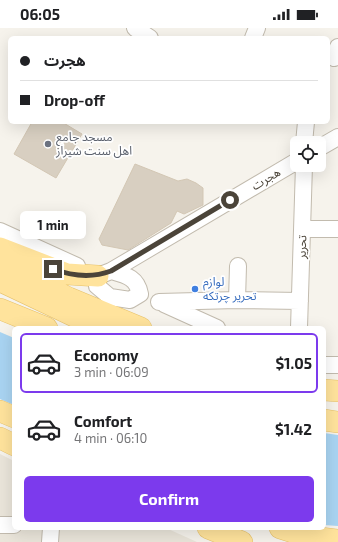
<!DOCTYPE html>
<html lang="en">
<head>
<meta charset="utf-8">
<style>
	:root { --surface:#fff; --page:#f2f2f2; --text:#202124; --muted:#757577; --line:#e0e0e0; --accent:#7c3aed }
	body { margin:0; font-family:"Exo 2","Noto Sans Arabic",sans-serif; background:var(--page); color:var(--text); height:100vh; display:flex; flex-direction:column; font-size:15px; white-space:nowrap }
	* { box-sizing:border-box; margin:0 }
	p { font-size:13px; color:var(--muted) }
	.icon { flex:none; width:22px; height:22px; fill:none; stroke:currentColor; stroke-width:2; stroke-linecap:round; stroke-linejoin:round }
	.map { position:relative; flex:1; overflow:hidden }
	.panel { position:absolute; left:12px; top:298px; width:314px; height:204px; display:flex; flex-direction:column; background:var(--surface); border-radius:6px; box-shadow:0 4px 16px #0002 }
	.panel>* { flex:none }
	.hud { position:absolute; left:8px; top:8px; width:322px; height:88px; border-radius:6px; box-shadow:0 4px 16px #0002; display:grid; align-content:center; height:88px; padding:0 12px; background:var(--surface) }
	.buttons { position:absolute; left:290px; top:108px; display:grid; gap:8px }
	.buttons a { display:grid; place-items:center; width:36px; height:36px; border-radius:6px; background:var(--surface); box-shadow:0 4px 16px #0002; font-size:20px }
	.end { position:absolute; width:18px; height:18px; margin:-9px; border:5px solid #4b4439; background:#fff; box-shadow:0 0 0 2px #fff }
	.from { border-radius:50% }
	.bubble { position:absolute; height:28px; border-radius:6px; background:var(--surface); box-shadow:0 4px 16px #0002; font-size:13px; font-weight:700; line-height:28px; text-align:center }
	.hud b { display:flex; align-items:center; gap:14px; height:38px; font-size:15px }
	.hud b+b { border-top:1px solid var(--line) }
	.hud i { width:10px; height:10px; background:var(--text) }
	ul { padding:7px 0 0; list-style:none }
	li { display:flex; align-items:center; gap:12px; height:60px; margin:0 8px 6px; padding:0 4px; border:2px solid transparent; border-radius:6px }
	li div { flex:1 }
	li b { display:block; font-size:15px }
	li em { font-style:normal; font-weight:700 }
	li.active { border-color:var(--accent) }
	li>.icon { width:36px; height:36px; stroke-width:1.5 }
	.primary-button { display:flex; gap:8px; margin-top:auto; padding:8px 12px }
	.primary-button a { flex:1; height:46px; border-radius:6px; background:var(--accent); color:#fff; font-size:16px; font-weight:700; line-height:46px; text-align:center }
	.status { display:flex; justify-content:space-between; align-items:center; height:28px; padding:0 20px; background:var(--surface); direction:ltr }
	.status svg { height:11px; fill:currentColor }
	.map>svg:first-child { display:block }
</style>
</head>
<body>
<div class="status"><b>06:05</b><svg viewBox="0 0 49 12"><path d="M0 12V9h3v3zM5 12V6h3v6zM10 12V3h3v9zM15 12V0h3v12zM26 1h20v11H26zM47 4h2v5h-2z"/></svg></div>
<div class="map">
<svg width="338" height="514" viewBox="0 0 338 514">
	<rect width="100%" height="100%" fill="#f6f3ec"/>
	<path fill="#eae5da" d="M0 426 14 433V500H166L197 514H0Z"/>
	<path fill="#a9d4f2" d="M0 304 14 310V377L0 371Z
		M324 405 338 407V498L324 497Z"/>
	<path fill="#d8cfc1" stroke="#d3c7b4" d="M32 94H62L82 106 56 150 14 126Z
		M135 136 178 153 187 151 196 155 203 160V177L184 186 177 183 171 195 128 222 102 217 99 211Z"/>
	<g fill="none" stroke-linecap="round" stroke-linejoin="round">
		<defs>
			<path id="minor" d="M135 0 150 10
				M253 10 257 0
				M334 30 338 19
				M304 115 306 94
				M319 120 338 109
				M303 201H338
				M0 203 77 238
				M111 243 297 133
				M111 243C125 247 137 249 140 266L130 272 110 269 97 258 98 248Z
				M237 272 238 238
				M159 274 237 272 300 273
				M164 276 217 300
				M299 300 304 137
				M324 337H338
				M0 497H14
				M50 514 51 500"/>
			<path id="major" d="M0 220 67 246 98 248
				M0 236 69 270 141 300
				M0 253 99 300
				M0 281 47 300
				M324 362 338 363
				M0 383 14 389
				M324 392 338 394
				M0 410 14 417
				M208 500 242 514
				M280 500 305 508 338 512"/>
		</defs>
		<use href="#minor" stroke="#c2bbae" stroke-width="18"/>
		<use href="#major" stroke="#e6c16a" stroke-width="22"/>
		<use href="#minor" stroke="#fff" stroke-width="16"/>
		<use href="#major" stroke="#ffe39c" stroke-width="21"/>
	</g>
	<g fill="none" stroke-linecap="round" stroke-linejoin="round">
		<path stroke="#4b4439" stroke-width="5" d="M53 241C72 248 92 250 111 243L230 172"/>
	</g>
	<circle fill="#6b7280" stroke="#fff" stroke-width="1.5" cx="48" cy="116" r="4"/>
	<circle fill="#3f7fe0" stroke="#fff" stroke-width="1.5" cx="195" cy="261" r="4"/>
	<g text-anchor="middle" stroke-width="3.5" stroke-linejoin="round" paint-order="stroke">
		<g font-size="12" fill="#5b616d" stroke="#fff" text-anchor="start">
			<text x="56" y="113">مسجد جامع<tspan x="56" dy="14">اهل سنت شیراز</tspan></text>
		</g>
		<g font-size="12" fill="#4b4439" stroke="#fff">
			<text transform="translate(266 151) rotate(-31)" y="4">هجرت</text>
			<text transform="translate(302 219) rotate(-88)" y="4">تحریر</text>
		</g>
		<g font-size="12" fill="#366cbe" stroke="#fff" text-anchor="start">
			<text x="203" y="258">لوازم<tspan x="203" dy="14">تحریر چرتکه</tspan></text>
		</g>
	</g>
</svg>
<div class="buttons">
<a><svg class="icon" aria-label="locate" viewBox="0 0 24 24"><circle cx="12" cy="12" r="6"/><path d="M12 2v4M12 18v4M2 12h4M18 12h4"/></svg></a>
</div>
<i class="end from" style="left:230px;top:172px"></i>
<i class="end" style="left:53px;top:241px"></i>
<div class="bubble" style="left:20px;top:183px;width:66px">1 min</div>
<div class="hud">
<b><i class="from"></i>هجرت</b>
<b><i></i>Drop-off</b>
</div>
<section class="panel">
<ul>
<li class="active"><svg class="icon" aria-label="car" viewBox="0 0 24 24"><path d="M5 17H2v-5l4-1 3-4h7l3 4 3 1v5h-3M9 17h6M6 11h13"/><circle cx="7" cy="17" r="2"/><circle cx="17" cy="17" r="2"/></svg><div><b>Economy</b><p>3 min · 06:09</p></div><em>$1.05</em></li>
<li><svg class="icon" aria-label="car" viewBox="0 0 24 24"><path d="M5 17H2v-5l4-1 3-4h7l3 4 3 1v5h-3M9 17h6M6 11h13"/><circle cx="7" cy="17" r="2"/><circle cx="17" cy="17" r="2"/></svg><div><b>Comfort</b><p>4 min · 06:10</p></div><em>$1.42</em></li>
</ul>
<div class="primary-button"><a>Confirm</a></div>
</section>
</div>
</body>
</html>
